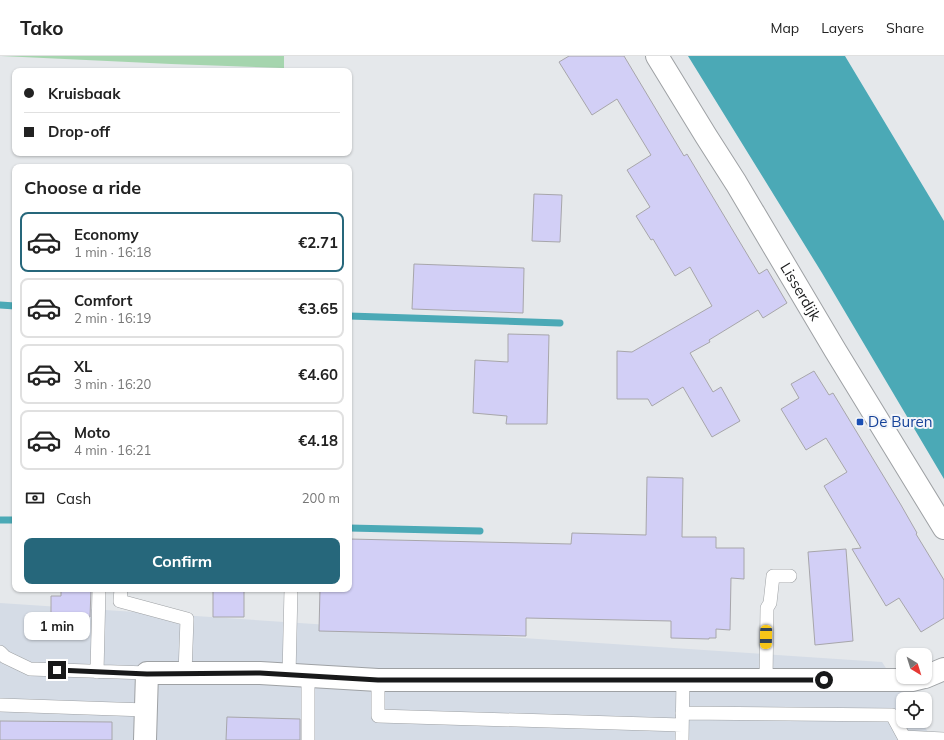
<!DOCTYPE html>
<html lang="en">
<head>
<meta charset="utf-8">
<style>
	:root { --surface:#fff; --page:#f6f6f6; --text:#222; --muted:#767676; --line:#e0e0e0; --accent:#26677b }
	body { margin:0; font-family:Mulish,sans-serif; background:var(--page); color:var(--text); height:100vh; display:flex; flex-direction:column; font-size:15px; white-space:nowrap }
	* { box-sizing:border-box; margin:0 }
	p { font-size:13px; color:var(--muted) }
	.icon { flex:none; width:22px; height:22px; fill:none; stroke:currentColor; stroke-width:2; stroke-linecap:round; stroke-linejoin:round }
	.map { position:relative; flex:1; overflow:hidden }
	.sheet { position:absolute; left:12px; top:108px; width:340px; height:428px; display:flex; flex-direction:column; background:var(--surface); border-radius:8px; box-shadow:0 1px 3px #0004 }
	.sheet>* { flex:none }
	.hud { position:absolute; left:12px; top:12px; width:340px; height:88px; border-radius:8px; box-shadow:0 1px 3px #0004; display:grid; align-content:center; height:88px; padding:0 12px; background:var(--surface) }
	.needle { width:26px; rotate:142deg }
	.fabs { position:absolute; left:896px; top:592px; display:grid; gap:8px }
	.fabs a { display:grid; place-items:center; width:36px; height:36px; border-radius:8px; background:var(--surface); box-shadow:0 1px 3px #0004; font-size:20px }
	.end { position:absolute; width:18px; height:18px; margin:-9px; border:5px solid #18191a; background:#fff; box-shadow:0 0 0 2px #fff }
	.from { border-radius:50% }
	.bubble { position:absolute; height:28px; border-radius:8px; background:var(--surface); box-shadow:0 1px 3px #0004; font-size:13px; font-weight:700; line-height:28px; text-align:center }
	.car { position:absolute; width:12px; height:24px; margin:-12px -6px; border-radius:5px; box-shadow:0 0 3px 1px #0007; background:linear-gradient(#f5c518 24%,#345 0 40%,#f5c518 0 76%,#345 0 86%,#f5c518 0) }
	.hud b { display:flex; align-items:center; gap:14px; height:38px; font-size:15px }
	.hud b+b { border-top:1px solid var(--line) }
	.hud i { width:10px; height:10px; background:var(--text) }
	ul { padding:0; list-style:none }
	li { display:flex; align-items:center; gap:12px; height:60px; margin:0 8px 6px; padding:0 4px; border:2px solid var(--line); border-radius:8px }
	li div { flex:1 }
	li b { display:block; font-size:15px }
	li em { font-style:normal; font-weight:700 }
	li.active { border-color:var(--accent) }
	li>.icon { width:36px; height:36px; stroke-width:1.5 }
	h2 { padding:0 12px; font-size:18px; line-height:48px }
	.pay { display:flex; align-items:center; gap:10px; height:44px; padding:0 12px; font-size:15px }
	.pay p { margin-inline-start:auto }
	.primary-button { display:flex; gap:8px; margin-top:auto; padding:8px 12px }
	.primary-button a { flex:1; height:46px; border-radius:8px; background:var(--accent); color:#fff; font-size:16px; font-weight:700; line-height:46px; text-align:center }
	header { display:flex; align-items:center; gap:24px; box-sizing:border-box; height:56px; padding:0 20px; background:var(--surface); border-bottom:1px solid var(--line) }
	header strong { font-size:19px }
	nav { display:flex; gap:22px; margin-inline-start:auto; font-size:14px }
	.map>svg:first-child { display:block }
</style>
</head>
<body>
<header>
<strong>Tako</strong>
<nav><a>Map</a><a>Layers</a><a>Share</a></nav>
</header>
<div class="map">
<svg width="944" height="684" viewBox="0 0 944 684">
	<rect width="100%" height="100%" fill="#e5e8eb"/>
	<path fill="#d5dce6" d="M0 547 882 606 906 643H903V665H921L933 684H0Z"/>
	<path fill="#a5d5ae" d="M1 0H284V12L171 8Z"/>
	<path fill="#4ba9b6" d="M688 0H845L944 165V423L822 217Z"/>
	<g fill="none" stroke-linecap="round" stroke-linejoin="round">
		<path stroke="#4ba9b6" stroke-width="7" d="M0 249 15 250
			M349 260 560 267
			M0 464H15
			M349 472 480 475"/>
	</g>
	<path fill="#d2cff6" stroke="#a7a6aa" d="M569 0H624L684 100 687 98 759 218 767 213 787 247 763 262 758 254 709 284 710 286 690 297 713 336 721 331 740 365 712 381 683 331 652 350 648 343H617V295L632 296 712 250 690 211 675 220 653 183 651 184 636 160 650 151 627 114 651 99 617 43 592 59 559 6Z
		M534 138 562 139 560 186 532 185Z
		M414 208 524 212 523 257 412 253Z
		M508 278 549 279 547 368H506L507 360 473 357 475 304 508 306Z
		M814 315 829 339 833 337 901 449 917 477 916 478 944 524V562L921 576 899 542 886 550 852 493 861 492 824 430 847 416 826 382 806 394 781 353 799 342 791 328Z
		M647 421 683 422 682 481H716V492H744V523L731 522 730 574 716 573V582H709V583L671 582V565L526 562V580L319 575 320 533H349V483L571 488 572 477 646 479Z
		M846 493 853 585 815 589 808 496Z
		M61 533H91L90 561H77V570H51V540H61Z
		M213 533H244V561H213Z
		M227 661 300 663V684H226Z
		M0 665 112 666V684H0Z"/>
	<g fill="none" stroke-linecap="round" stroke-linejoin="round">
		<defs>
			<path id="service" d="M121 533 120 545 187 563 185 617
				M0 596 5 601 30 613 147 617
				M97 616 99 533
				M289 619 291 533
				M378 624V660L682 669
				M766 624 767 552 770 547 773 520H790
				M0 649 146 654
				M682 657 892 659 904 681 944 683
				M308 684V620
				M682 684 683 624"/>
			<path id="minor" d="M925 621 944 613
				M145 684 147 617H260L378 624H912L924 621"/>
			<g id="tertiary">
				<path id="s1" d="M657 0 706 80 736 127 835 294 944 472"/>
			</g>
		</defs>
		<use href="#service" stroke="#9ea1a4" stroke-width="14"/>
		<use href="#minor" stroke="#9ea1a4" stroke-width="24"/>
		<use href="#tertiary" stroke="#9ea1a4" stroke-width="24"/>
		<use href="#service" stroke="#fff" stroke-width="13"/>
		<use href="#minor" stroke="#fff" stroke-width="22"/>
		<use href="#tertiary" stroke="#fff" stroke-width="22"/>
	</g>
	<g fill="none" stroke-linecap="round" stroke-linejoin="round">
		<path stroke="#18191a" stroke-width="5" d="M57 614 147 618 260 617 378 624H824"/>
	</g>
	<rect fill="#1a4fb4" stroke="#f3f5f9" stroke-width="1.5" x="856" y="362" width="8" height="8" rx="2"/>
	<g text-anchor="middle" stroke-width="4" stroke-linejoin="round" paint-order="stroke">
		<g font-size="15" fill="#18191a" stroke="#f3f5f9">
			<text dy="5" stroke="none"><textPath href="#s1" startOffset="276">Lisserdijk</textPath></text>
		</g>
		<g font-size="15" fill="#164399" stroke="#f3f5f9" text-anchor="start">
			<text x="868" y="371">De Buren</text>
		</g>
	</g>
</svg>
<div class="fabs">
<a><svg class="needle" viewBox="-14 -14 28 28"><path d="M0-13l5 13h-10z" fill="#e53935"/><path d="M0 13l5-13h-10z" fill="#767676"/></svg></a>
<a><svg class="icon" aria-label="locate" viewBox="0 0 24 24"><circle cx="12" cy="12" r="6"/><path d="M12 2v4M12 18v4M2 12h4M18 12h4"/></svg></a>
</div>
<i class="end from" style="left:824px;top:624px"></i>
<i class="end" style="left:57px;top:614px"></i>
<div class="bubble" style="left:24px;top:556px;width:66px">1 min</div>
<i class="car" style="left:766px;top:581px;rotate:181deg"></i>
<div class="hud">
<b><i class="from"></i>Kruisbaak</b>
<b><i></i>Drop-off</b>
</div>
<section class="sheet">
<h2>Choose a ride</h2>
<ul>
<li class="active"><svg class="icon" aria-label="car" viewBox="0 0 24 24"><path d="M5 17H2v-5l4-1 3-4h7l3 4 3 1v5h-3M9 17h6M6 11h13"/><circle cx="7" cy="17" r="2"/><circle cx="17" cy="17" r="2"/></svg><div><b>Economy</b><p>1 min · 16:18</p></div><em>€2.71</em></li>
<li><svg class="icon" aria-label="car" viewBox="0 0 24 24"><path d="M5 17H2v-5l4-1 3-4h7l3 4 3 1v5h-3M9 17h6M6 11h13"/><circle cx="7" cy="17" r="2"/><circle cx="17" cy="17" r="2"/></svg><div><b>Comfort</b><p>2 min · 16:19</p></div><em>€3.65</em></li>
<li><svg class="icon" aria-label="car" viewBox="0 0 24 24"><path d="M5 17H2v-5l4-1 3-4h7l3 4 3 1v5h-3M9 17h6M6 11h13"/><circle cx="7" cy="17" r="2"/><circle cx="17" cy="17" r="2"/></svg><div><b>XL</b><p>3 min · 16:20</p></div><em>€4.60</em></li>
<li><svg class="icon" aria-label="car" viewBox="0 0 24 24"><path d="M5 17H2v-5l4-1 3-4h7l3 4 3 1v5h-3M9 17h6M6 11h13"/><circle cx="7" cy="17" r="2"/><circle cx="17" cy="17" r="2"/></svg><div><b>Moto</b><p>4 min · 16:21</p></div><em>€4.18</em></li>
</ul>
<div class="pay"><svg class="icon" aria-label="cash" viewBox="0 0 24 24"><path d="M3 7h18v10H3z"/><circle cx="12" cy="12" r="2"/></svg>Cash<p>200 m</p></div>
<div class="primary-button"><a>Confirm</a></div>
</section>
</div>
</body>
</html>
